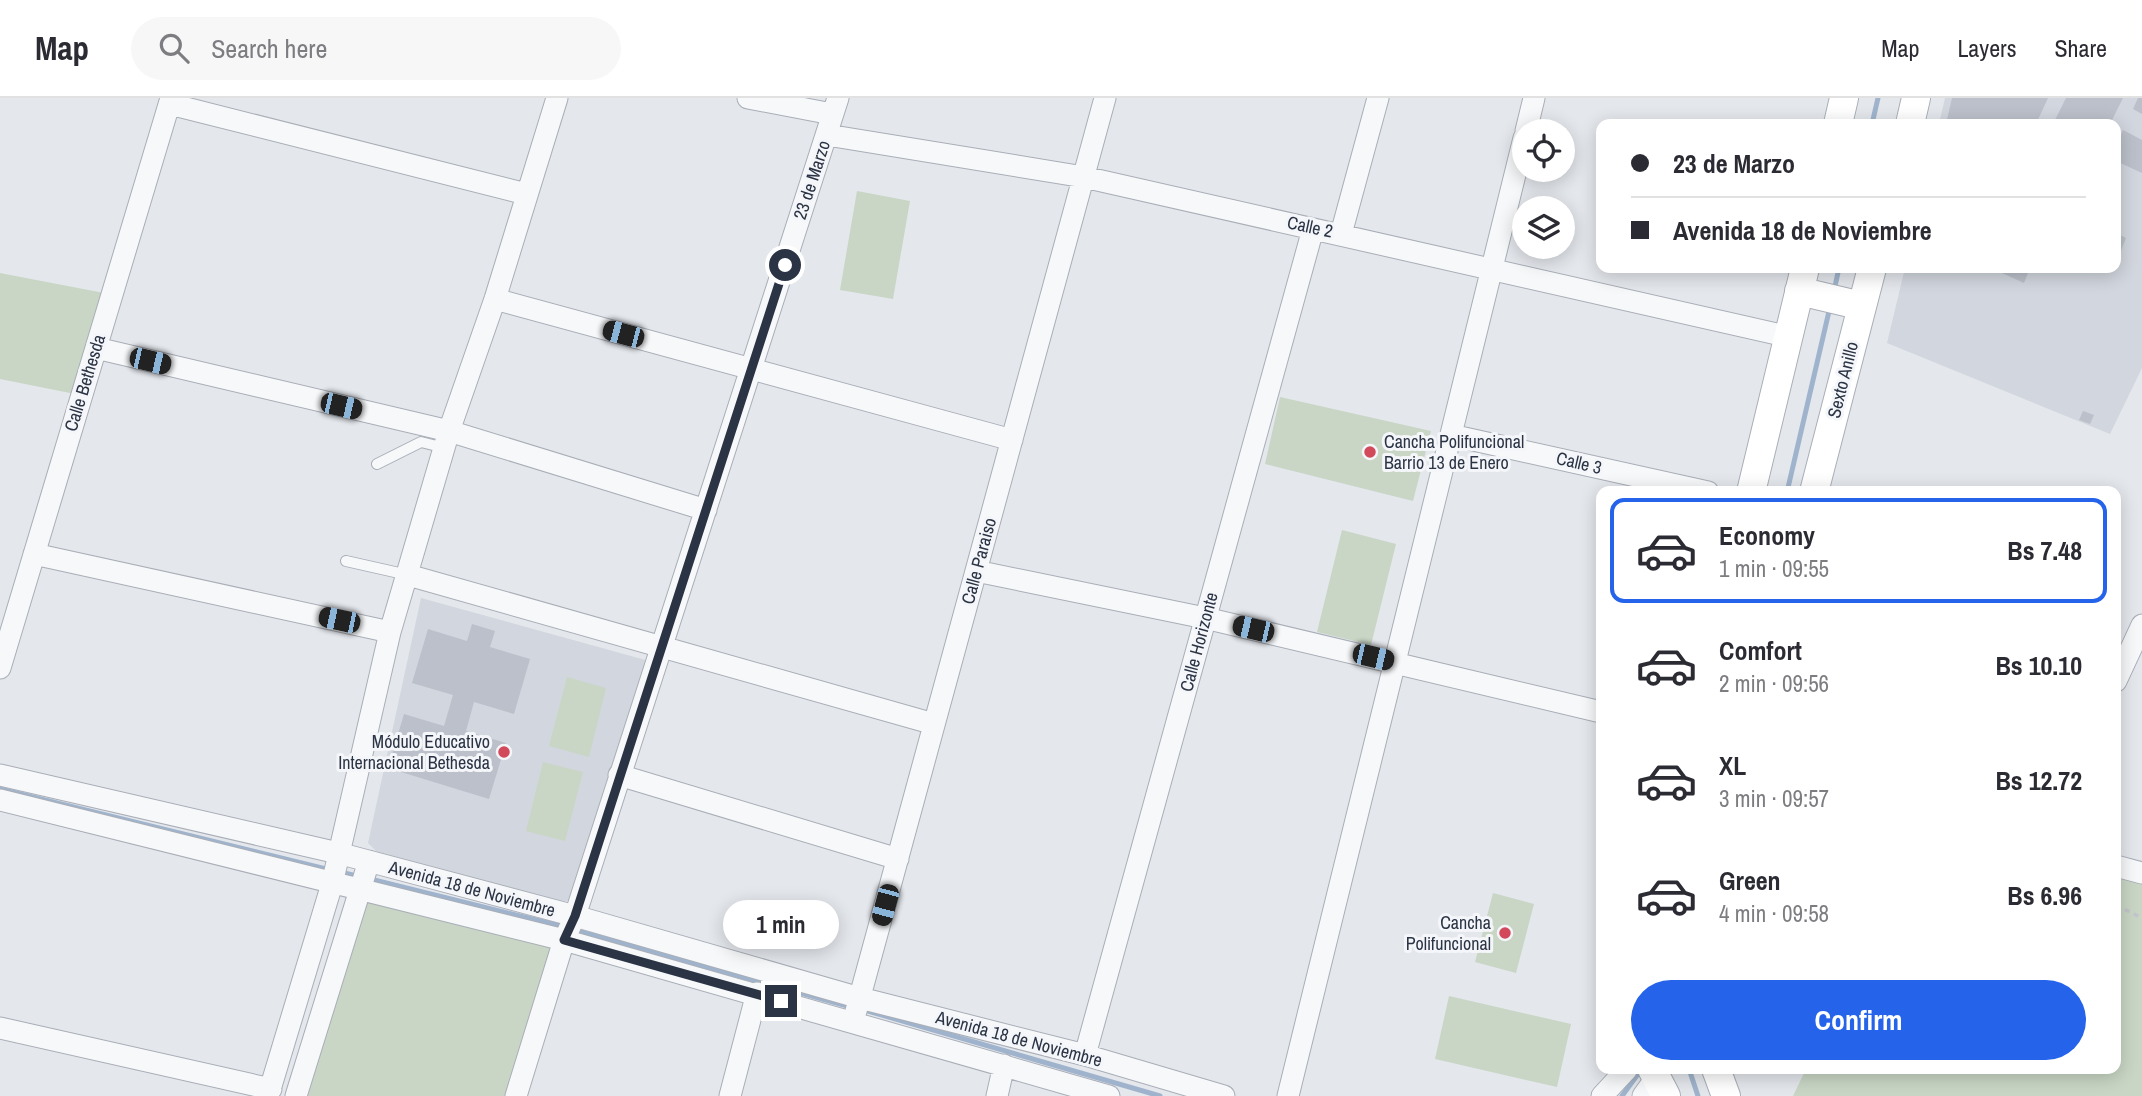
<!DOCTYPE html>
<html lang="en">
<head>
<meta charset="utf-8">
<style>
	:root { --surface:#fff; --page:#f7f7f7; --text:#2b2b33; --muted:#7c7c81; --line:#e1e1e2; --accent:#2563eb }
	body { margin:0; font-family:"Archivo Narrow",sans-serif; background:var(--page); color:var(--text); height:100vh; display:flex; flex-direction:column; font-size:26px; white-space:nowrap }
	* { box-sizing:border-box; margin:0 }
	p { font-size:23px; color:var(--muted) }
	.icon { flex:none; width:38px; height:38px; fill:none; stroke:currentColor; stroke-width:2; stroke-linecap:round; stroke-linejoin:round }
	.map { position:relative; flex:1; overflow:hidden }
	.details { position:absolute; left:1596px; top:388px; width:525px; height:588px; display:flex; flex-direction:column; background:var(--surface); border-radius:14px; box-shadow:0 4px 18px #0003 }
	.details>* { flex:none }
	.guide { position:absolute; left:1596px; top:21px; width:525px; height:154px; border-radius:14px; box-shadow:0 4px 18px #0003; display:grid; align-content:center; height:154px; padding:0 35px; background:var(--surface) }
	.tools { position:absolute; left:1512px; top:21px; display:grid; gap:14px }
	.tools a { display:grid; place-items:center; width:63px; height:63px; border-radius:50%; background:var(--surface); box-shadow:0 4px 18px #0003; font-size:35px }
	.end { position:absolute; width:32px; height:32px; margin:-16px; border:9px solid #2b3445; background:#fff; box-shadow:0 0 0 4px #fff }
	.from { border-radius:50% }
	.bubble { position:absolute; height:49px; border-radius:24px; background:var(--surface); box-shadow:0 4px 18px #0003; font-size:23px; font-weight:700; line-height:49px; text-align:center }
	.car { position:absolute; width:21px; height:42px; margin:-21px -10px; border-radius:9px; box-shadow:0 0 5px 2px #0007; background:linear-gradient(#222 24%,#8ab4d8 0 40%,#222 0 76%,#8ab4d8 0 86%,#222 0) }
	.guide b { display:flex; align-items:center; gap:24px; height:66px; font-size:26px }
	.guide b+b { border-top:2px solid var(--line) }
	.guide i { width:18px; height:18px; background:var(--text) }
	ul { padding:12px 0 0; list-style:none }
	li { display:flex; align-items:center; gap:21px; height:105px; margin:0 14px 10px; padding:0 21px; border:4px solid transparent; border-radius:14px }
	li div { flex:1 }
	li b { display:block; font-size:26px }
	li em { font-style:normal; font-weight:700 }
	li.active { border-color:var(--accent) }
	li>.icon { width:63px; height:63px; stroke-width:1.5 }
	.button { display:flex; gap:14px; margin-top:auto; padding:14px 35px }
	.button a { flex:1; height:80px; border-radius:42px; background:var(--accent); color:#fff; font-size:28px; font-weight:700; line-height:80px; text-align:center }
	header { display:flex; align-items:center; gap:42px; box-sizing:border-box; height:98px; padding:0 35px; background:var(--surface); border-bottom:2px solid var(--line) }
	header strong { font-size:33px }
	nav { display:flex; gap:38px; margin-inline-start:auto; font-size:24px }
	.search { width:490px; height:63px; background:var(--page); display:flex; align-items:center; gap:18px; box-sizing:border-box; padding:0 24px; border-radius:38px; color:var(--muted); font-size:26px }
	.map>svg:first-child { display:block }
</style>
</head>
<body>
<header>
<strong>Map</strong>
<div class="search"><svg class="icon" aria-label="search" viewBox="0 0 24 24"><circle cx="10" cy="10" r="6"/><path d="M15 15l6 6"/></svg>Search here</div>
<nav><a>Map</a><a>Layers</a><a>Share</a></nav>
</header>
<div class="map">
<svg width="2142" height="998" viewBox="0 0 2142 998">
	<rect width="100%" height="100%" fill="#e4e7ec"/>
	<path fill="#d2d6de" d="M1945 0H2142V270L2110 336 1887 245 1905 170H2116V26H1939Z
		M421 500 649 563 574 800 564 804 378 755 368 745Z"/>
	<path fill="#c9d6c5" d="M857 93 910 103 893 201 840 192Z
		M0 175 104 195 75 296 0 281Z
		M1280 299 1431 333 1413 403 1265 366Z
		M1342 432 1396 446 1371 547 1317 534Z
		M567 579 606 590 589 659 549 648Z
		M543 664 583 674 565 743 526 733Z
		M2116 777 2142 784V998H1793L1806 971H2116Z
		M1493 795 1534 806 1516 875 1475 864Z
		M358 800 558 835 512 998H297Z
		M1449 898 1571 926 1557 989 1435 961Z"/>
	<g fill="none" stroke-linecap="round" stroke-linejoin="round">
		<path stroke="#9fb4cc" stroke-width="5" d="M1872 26 1878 0
			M1834 193 1839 170
			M1787 394 1830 209
			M0 691 330 772
			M340 774 361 779
			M370 781 565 829
			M574 832 851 909
			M861 911 1160 998
			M1689 971 1698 998
			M1622 998 1638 976"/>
	</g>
	<path fill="#bbc0ca" d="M1952 0H2048L2036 26H1946Z
		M2066 0H2123L2110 26H2053Z
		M2138 0H2142V16L2133 11Z
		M2123 32 2142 42V75L2116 63V47Z
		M2116 135 2126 140 2116 165Z
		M1991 170H2030L2024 185Z
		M2083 313 2094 317 2090 326 2079 322Z
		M472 526 495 533 490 549 530 561 514 616 474 604 466 633 506 645 489 701 388 670 404 616 444 628 453 597 412 585 428 531 467 543Z"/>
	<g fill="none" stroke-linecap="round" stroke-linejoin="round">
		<defs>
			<path id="service" d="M377 366 421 344 445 350
				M346 463 408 477"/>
			<path id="minor" d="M748 0 832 16
				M170 6 526 96
				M1526 33 1534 0
				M827 37 1084 79 1790 239
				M1341 136 1378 0
				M495 201 1012 342
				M96 250 449 333 706 412
				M1451 337 1708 394
				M34 456 390 534
				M976 473 1205 520 1601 614
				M408 477 934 626
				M0 570 171 0
				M2116 583 2142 527
				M0 677 338 755 575 818 860 900 1085 957 1224 998
				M619 677 898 761
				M0 702 564 842 1109 998
				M2116 768 2142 775
				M856 913 1105 0
				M0 930 271 991
				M1085 957 1313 131
				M268 998 332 786 390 534 449 333 495 201 557 0
				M296 998 369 763
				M516 998 564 842 575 818 838 0
				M730 998 757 895
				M997 998 1004 967
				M1288 998 1524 40
				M1602 998 1627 971
				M1643 998 1656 980"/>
			<path id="secondary" d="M1838 26 1844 0
				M1910 26 1916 0
				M1799 193 1862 208
				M1751 394 1805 170
				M1814 394 1872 170
				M1652 971 1666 998
				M1716 971 1726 998"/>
		</defs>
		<use href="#service" stroke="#a9aeb7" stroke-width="12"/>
		<use href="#minor" stroke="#a9aeb7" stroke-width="23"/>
		<use href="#secondary" stroke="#a9aeb7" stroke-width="30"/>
		<path stroke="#c2c5cb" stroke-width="3.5" stroke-dasharray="5 5" stroke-linecap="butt" d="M2116 807 2142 820"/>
		<use href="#service" stroke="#f7f8fa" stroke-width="10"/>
		<use href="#minor" stroke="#f7f8fa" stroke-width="21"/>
		<use href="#secondary" stroke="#fff" stroke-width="28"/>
	</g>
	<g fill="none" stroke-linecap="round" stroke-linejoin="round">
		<path stroke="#2b3445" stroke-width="9" d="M781 903 564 842 575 818 785 167"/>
	</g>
	<g fill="#d1495b" stroke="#f4f6f9" stroke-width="2.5">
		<circle cx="1370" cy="354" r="7"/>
		<circle cx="504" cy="654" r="7"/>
		<circle cx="1505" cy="835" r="7"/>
	</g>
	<g text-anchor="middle" stroke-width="6" stroke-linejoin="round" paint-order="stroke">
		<g font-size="18" fill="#2b3445" stroke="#f4f6f9">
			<text transform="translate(812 82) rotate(-72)" y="6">23 de Marzo</text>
			<text transform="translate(1310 129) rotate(12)" y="6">Calle 2</text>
			<text transform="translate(1843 282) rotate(-76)" y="6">Sexto Anillo</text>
			<text transform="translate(85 285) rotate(-73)" y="6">Calle Bethesda</text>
			<text transform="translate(1579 365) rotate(13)" y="6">Calle 3</text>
			<text transform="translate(979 463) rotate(-75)" y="6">Calle Paraiso</text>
			<text transform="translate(1199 544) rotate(-75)" y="6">Calle Horizonte</text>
			<text transform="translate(472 791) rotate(15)" y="6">Avenida 18 de Noviembre</text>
			<text transform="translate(1019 941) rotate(15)" y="6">Avenida 18 de Noviembre</text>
		</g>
		<g font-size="18" fill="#2b3445" stroke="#f4f6f9" text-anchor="end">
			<text x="1384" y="350" text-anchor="start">Cancha Polifuncional<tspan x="1384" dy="21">Barrio 13 de Enero</tspan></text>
			<text x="490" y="650">Módulo Educativo<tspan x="490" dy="21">Internacional Bethesda</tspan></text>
			<text x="1491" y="831">Cancha<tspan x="1491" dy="21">Polifuncional</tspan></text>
		</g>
	</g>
</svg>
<div class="tools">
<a><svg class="icon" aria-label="locate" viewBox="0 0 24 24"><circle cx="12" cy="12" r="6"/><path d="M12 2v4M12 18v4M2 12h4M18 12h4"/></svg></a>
<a><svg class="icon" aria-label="layers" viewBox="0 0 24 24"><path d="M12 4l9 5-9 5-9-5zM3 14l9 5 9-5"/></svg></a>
</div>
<i class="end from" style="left:785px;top:167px"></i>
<i class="end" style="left:781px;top:903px"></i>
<div class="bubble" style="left:723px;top:802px;width:116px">1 min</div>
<i class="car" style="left:623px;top:236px;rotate:285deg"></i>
<i class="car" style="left:150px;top:263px;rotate:103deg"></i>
<i class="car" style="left:341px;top:308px;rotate:103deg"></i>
<i class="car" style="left:339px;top:522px;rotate:282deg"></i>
<i class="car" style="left:1253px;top:531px;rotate:283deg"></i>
<i class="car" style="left:1373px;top:559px;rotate:103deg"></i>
<i class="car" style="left:885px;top:807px;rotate:195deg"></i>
<div class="guide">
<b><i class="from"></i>23 de Marzo</b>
<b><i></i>Avenida 18 de Noviembre</b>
</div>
<section class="details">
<ul>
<li class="active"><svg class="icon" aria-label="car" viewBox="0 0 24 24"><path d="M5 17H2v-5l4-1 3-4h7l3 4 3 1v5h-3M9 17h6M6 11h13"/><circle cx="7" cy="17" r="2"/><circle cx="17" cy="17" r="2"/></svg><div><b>Economy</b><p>1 min · 09:55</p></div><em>Bs 7.48</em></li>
<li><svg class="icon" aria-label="car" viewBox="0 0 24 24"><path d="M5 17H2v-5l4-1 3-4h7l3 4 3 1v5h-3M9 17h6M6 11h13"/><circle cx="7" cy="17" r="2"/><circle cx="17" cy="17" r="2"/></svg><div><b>Comfort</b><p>2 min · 09:56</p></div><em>Bs 10.10</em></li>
<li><svg class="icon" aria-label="car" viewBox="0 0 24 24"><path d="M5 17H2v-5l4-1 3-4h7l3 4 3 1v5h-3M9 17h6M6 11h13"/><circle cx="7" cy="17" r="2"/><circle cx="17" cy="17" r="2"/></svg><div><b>XL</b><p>3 min · 09:57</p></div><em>Bs 12.72</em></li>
<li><svg class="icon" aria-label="car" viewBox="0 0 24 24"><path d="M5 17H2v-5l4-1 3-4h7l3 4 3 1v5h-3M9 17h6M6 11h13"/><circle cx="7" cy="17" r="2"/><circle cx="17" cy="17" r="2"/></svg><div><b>Green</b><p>4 min · 09:58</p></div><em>Bs 6.96</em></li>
</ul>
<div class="button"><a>Confirm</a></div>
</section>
</div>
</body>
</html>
